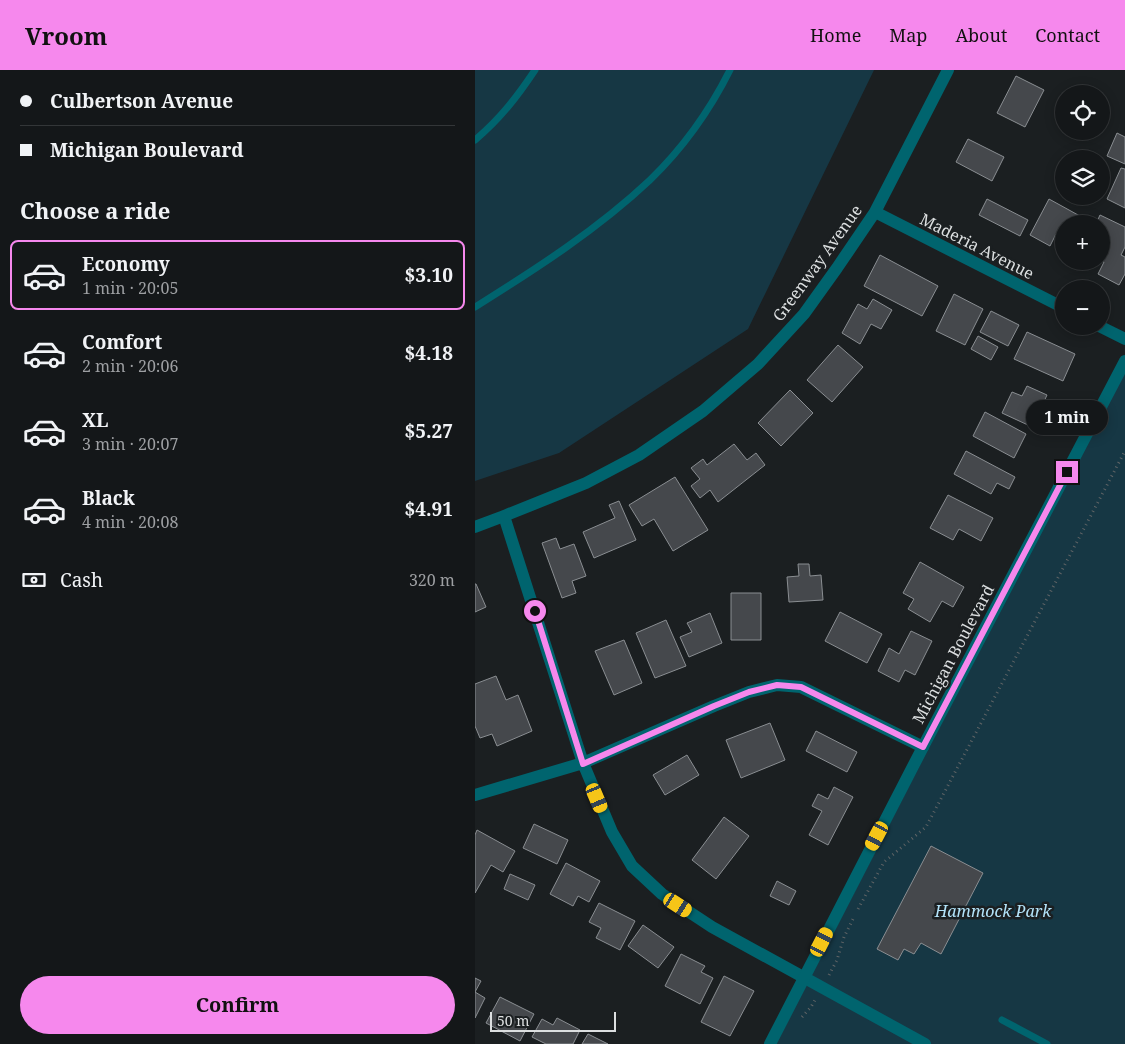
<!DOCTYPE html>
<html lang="en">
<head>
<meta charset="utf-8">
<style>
	:root { --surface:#141719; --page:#212426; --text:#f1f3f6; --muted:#9d9fa2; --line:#333638; --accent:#f688ed }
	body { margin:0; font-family:"Noto Serif",serif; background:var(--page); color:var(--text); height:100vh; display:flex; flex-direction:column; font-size:19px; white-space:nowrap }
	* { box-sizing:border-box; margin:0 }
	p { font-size:16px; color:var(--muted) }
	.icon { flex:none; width:28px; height:28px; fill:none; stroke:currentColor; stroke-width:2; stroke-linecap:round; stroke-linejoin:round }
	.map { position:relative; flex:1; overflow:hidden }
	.drawer { display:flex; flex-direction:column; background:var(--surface); width:475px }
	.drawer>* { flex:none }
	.hud { display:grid; align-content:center; height:110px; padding:0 20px; background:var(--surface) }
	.controls { position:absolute; left:580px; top:15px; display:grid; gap:10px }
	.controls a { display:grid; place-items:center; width:55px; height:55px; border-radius:50%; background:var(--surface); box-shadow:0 2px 12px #0003,0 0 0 1px var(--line); font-size:25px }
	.scale { position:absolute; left:15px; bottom:12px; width:126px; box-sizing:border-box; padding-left:5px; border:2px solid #dcdfe0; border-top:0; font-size:14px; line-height:18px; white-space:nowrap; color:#dcdfe0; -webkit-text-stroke:4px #1b1f21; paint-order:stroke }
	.end { position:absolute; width:22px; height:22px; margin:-11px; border:6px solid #f688ed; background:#111; box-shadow:0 0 0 2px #111 }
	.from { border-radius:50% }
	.bubble { position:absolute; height:35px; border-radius:18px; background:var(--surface); box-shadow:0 2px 12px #0003,0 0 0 1px var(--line); font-size:16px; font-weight:700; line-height:35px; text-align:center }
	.car { position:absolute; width:15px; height:30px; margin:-15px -8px; border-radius:6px; box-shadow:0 0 4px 1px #0007; background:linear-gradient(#f5c518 24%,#345 0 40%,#f5c518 0 76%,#345 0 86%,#f5c518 0) }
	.hud b { display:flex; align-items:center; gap:18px; height:48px; font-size:19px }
	.hud b+b { border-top:1px solid var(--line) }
	.hud i { width:12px; height:12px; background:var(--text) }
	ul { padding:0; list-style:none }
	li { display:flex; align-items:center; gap:15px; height:70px; margin:0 10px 8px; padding:0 10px; border:2px solid transparent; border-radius:8px }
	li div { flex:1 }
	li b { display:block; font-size:19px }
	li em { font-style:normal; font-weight:700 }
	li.current { border-color:var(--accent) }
	li>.icon { width:45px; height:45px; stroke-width:1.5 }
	h2 { padding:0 20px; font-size:22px; line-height:60px }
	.pay { display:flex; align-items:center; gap:12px; height:55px; padding:0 20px; font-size:19px }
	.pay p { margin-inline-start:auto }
	.action { display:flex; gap:10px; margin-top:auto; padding:10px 20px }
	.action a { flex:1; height:58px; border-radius:30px; background:var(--accent); color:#111; font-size:20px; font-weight:700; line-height:58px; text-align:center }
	header { display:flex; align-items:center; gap:30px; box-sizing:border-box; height:70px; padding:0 25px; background:var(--accent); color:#111 }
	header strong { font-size:24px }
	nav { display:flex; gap:28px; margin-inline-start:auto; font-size:18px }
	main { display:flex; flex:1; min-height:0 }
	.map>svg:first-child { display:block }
</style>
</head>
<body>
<header>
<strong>Vroom</strong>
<nav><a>Home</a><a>Map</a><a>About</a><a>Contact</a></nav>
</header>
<main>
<section class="drawer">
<div class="hud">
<b><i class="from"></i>Culbertson Avenue</b>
<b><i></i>Michigan Boulevard</b>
</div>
<h2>Choose a ride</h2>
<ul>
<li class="current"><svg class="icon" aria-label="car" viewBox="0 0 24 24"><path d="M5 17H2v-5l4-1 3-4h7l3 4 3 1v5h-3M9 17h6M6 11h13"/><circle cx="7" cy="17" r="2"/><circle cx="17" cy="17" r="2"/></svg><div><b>Economy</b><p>1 min · 20:05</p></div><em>$3.10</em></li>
<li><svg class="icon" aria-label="car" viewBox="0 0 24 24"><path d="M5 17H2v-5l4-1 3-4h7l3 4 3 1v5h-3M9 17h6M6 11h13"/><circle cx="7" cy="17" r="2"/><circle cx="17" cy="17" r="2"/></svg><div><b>Comfort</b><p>2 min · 20:06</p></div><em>$4.18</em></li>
<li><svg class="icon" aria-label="car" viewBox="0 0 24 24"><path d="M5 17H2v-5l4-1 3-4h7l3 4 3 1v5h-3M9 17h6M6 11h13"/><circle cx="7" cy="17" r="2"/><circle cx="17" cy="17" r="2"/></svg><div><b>XL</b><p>3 min · 20:07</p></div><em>$5.27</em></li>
<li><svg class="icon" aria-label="car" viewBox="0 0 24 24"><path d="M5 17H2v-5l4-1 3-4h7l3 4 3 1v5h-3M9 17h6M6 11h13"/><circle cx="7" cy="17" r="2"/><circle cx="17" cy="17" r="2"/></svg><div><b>Black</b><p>4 min · 20:08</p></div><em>$4.91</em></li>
</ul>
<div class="pay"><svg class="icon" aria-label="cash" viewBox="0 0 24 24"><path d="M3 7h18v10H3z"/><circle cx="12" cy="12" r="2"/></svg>Cash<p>320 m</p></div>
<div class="action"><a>Confirm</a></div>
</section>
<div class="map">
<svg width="650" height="974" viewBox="0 0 650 974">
	<rect width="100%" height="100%" fill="#1b1f21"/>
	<path fill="#163744" d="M0 0H399L273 259 84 383 0 411Z
		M650 299V974H301Z"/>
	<path fill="#45484c" stroke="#8a8e92" d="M541 6 569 20 550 57 522 43Z
		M642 63 650 67V94L632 86Z
		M493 69 529 87 517 111 481 92Z
		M646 98 650 99V138L632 129Z
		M512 129 553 150 545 166 504 145Z
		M574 129 614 151 613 154H589V168L581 164 575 176 555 165Z
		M625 145 650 157V177L646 185 650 187V204L644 215 623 204 629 192 626 191V154H621Z
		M405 185 463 216 447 246 389 216Z
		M479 224 508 239 490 275 461 261Z
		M398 229 417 240 406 259 396 254 385 274 367 263 383 234 392 239Z
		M516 241 544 255 533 276 505 262Z
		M552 262 600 284 588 311 539 289Z
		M503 266 523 277 516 290 496 279Z
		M363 275 388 297 357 332 332 310Z
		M552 316 572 325 567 336 578 340 568 362 527 343 537 322 547 326Z
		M315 320 338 343 306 376 283 353Z
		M510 342 551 364 539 388 498 366Z
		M259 374 272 390 281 383 290 395 243 432 235 420 225 428 216 416 225 409 216 398 228 389 232 395Z
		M491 381 540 407 534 419 522 413 516 424 479 404Z
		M200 407 233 460 198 481 179 449 167 456 154 435Z
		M473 425 518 448 506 471 484 459 478 470 455 458Z
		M144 431 161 470 119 488 108 462 140 448 134 435Z
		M81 468 85 479 99 474 111 506 97 511 101 523 87 528 67 473Z
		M445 492 489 517 478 537 467 531 455 552 433 539 439 529 428 523Z
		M323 494H334L335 506 346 505 348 530 314 532 312 507 324 506Z
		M0 514H1L11 537 0 542Z
		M256 523H286V570H256Z
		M365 542 407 564 392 593 350 571Z
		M235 543 247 573 214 587 205 567 217 562 212 553Z
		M191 550 211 596 180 608 161 563Z
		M436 561 457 571 440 605 430 600 424 612 403 601 414 578 424 584Z
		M149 570 167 613 139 625 120 581Z
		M21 606 31 630 43 625 57 661 22 676 17 664 5 668 0 656V614Z
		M295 653 310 690 266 708 251 670Z
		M341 661 382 682 372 702 331 681Z
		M212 685 224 705 190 725 178 705Z
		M359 717 378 727 353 775 334 765 347 741 337 736 343 724 353 729Z
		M249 747 274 766 241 809 217 790Z
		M59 754 93 770 82 794 48 778Z
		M2 760 40 781 28 802 16 795 0 823V765Z
		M456 776 508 803 466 884 446 873 439 884 429 879 423 890 402 879Z
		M91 793 125 811 114 832 103 826 98 836 75 824Z
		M35 804 60 815 53 830 29 819Z
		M302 811 321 821 314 835 295 826Z
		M124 833 160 851 145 880 121 868 126 858 114 852Z
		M168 855 199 877 183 898 153 876Z
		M206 884 230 896 226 902 238 908 225 934 190 916Z
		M249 906 279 921 255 966 226 952Z
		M0 908 6 911 0 922 10 928 0 948Z
		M25 927 59 944 45 971 11 953Z
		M82 948 105 960 98 974H71L57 967 67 949 78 955Z
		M113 964 133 974H107Z"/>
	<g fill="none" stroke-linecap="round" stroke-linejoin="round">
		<path stroke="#606466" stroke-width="3" stroke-dasharray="1 4" stroke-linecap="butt" d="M383 839 409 792 451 757 650 381
			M354 905 362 890 369 867 379 847
			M327 947 336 937 340 930"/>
		<path stroke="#00646e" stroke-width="7" d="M0 70C25 49 42 27 60 0
			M0 237C61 199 123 159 175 110 207 79 235 40 255 0
			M527 950 572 974"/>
		<path stroke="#00646e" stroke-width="12" d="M400 142 589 238
			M624 256 650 269
			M29 446 108 693 137 762 157 796 187 824 237 857 450 974
			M0 457 29 446 111 413 164 385 228 341 283 294 329 244 362 198 400 142 473 0
			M0 725 108 693 239 636 274 622 302 615 326 617 448 677"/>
		<path stroke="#00646e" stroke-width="12" d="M295 974 448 677 650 291"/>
	</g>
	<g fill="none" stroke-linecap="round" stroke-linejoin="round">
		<path stroke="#f688ed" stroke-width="6" d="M60 541 108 694 239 636 274 622 302 615 326 617 448 677 592 402"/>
	</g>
	<g text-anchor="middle" stroke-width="5" stroke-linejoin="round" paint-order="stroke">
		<g font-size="16" fill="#dcdfe0" stroke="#1b1f21">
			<text transform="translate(502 176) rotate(27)" y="6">Maderia Avenue</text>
			<text transform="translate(342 193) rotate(-54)" y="6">Greenway Avenue</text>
			<text transform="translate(478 584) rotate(-62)" y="6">Michigan Boulevard</text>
		</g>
		<g font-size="16" font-style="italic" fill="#b3e3f9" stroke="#1b1f21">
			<text x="518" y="847">Hammock Park</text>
		</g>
	</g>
</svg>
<div class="controls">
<a><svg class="icon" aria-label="locate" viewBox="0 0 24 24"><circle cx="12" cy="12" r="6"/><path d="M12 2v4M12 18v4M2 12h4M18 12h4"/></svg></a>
<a><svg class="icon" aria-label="layers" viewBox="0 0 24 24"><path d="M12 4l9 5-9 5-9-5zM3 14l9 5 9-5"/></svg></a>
<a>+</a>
<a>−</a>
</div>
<div class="scale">50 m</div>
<i class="end from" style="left:60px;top:541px"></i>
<i class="end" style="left:592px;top:402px"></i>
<div class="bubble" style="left:551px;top:330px;width:82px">1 min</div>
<i class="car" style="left:122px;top:728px;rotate:157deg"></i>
<i class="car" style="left:402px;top:766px;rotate:208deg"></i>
<i class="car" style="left:203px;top:835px;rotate:123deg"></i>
<i class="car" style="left:347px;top:872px;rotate:27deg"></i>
</div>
</main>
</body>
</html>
